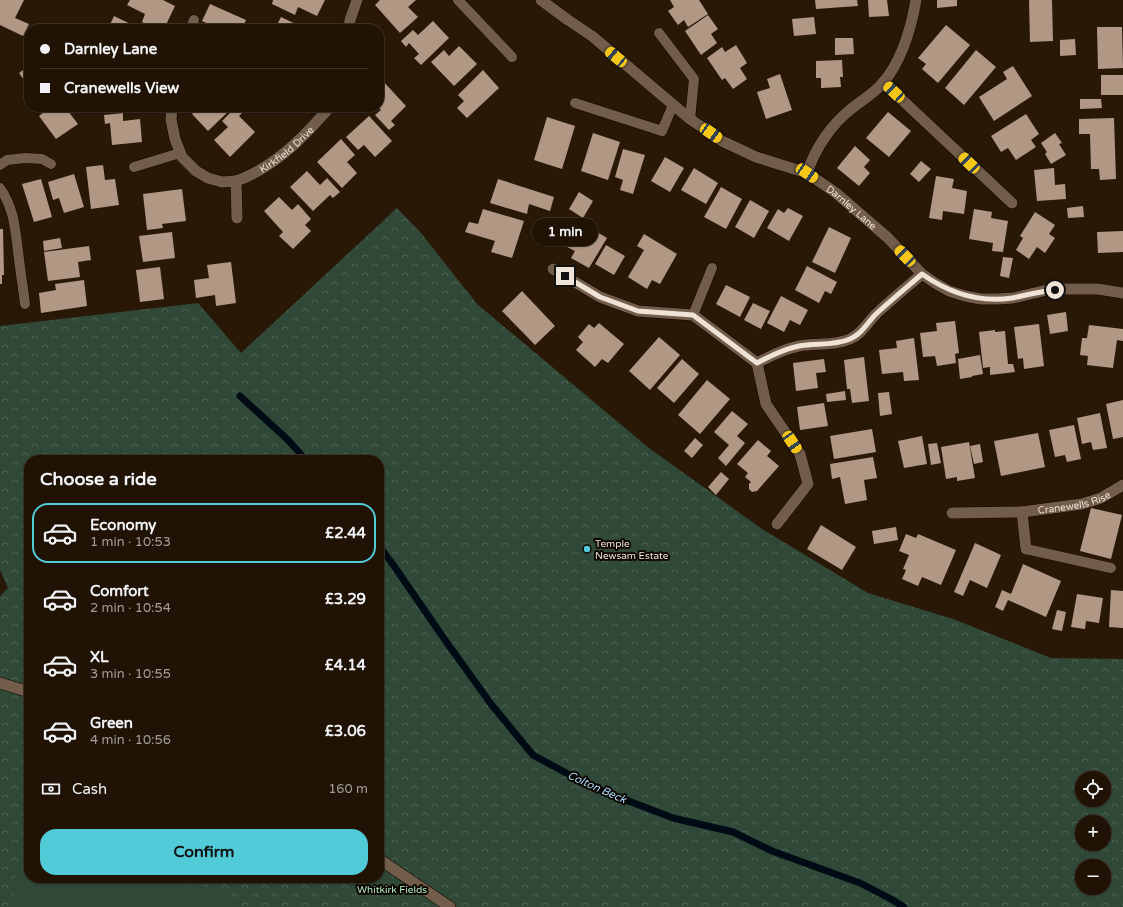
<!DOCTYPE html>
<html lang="en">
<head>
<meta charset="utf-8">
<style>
	:root { --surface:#201205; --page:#2d2013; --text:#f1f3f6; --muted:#a29e9a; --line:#3d3227; --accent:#52cbd8 }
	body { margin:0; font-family:"Varela Round",sans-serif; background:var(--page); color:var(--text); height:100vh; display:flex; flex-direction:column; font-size:15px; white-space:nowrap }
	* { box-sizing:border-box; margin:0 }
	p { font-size:13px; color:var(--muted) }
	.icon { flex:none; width:22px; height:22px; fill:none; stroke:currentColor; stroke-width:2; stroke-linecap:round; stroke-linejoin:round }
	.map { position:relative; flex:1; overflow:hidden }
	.sheet { position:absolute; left:24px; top:455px; width:360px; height:428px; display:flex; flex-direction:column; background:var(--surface); border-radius:16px; box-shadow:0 1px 3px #0004,0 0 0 1px var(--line) }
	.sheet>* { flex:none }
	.guide { position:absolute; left:24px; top:24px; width:360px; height:88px; border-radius:16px; box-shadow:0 1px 3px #0004,0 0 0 1px var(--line); display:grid; align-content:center; height:88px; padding:0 16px; background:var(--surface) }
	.tools { position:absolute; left:1075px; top:771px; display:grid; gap:8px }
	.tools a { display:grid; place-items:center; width:36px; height:36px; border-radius:50%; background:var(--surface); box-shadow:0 1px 3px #0004,0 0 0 1px var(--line); font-size:20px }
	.end { position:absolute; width:18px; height:18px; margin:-9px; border:5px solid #efe3d7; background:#111; box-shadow:0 0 0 2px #111 }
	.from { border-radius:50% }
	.bubble { position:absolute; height:28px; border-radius:14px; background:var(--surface); box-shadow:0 1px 3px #0004,0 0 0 1px var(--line); font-size:13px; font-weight:800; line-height:28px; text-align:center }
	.car { position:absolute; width:12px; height:24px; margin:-12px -6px; border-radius:5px; box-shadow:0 0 3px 1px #0007; background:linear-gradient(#f5c518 24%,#345 0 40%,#f5c518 0 76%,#345 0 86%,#f5c518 0) }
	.guide b { display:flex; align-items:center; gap:14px; height:38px; font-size:15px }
	.guide b+b { border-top:1px solid var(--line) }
	.guide i { width:10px; height:10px; background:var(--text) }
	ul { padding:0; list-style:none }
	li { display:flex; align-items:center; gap:12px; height:60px; margin:0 8px 6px; padding:0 8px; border:2px solid transparent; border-radius:16px }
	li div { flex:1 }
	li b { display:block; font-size:15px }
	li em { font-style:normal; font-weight:800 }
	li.active { border-color:var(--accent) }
	li>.icon { width:36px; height:36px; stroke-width:1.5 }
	h2 { padding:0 16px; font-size:18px; line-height:48px }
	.pay { display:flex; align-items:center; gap:10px; height:44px; padding:0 16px; font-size:15px }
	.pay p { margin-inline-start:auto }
	.cta { display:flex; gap:8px; margin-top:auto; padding:8px 16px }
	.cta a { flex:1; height:46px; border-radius:16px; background:var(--accent); color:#111; font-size:16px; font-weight:800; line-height:46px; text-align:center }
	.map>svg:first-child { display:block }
</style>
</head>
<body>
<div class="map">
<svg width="1123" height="907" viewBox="0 0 1123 907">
	<defs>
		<pattern id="park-crowns" width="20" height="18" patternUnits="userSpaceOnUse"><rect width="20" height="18" fill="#2f4837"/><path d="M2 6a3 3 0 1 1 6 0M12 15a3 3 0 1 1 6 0" fill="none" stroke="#4d6253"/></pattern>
	</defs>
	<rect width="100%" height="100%" fill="#2a1807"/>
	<path fill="url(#park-crowns)" fill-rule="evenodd" d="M397 208 421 233 477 304 649 448 762 529 868 593 953 619 1051 658 1123 659V907H0V596L8 588 0 570V326L198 303 241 353ZM29 460H379V878H29ZM1082 778H1104V800H1082ZM1082 822H1104V844H1082ZM1082 866H1104V888H1082Z"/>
	<path fill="#2f4837" d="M16 875 29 876V878H61L232 888 231 907H14Z"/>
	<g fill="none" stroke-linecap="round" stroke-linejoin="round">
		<path stroke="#000b15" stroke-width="7" d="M240 396 288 440 306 460
			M379 546 394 566 445 640 491 704 533 755 592 787 673 818 733 832 772 851 860 883 891 899 904 907"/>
	</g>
	<path fill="#b19885" d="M0 0H24L15 18 29 24 23 36 0 25Z
		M130 0H163L175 6 164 29H156L142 22 145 14 127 5Z
		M273 0H325L317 16 298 7 295 15 272 4Z
		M380 0H416L408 7 418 17 400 33 375 5Z
		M670 0H699L708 14 688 27 684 20 678 25 668 11 674 7Z
		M815 0H857L858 6 816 9Z
		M868 0H887L889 16 869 17Z
		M937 0H957V6L937 8Z
		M1029 0H1052L1053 41 1030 42Z
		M210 4 246 20 242 29H203L204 26 209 28 211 25 202 21Z
		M708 15 718 29 711 34 717 43 701 55 685 31Z
		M114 16 141 29H108Z
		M281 17 306 29H275Z
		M814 17 816 34 794 36 792 19Z
		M433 21 449 38 421 65 414 58 419 54 409 43 406 47 401 41 413 30 418 35Z
		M946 25 970 45 938 83 922 69 926 64 918 58Z
		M1097 27H1122L1123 68 1098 69Z
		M835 38H853L854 54 835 55Z
		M1075 39 1076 55 1060 56V40Z
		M736 45 747 63 740 68 747 79 733 89 725 78 722 80 707 58 722 47 725 52Z
		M459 46 477 64 454 86 431 62 444 50 449 56Z
		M976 50 996 67 964 105 945 88Z
		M842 60 843 77H840L841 87 821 88V78H816V61Z
		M29 66V87L19 73Z
		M1013 66 1032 96 994 121 979 97 1007 79 1003 72Z
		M483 70 499 88 467 118 457 108 464 101 458 95Z
		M780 74 792 110 766 119 757 92 770 88 767 79Z
		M1101 75H1123V95H1101Z
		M382 80 406 106 391 121 395 125 389 130 375 115 381 110 378 107H379V83Z
		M1080 99H1101L1102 108 1080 109Z
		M50 107H65L78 124 56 139 39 116Z
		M199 107H229L231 109 208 131 192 114Z
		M236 107H242L245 110 239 116 255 132 230 157 214 140 228 127 222 121Z
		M888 112 911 131 889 157 866 138Z
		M123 113V121L140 119 142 142 112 145 110 123 105 124 104 115Z
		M1026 114 1039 134 1031 140 1036 147 1016 160 1008 148 1001 152 991 136Z
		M369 116 392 141 375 157 364 145 358 150 346 137Z
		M547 117 575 126 562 169 534 160Z
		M1114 118 1116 179 1100 180 1099 169H1091L1090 134H1079V119Z
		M593 133 620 142 608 180 581 171Z
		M1055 133 1062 143 1059 144 1066 155 1051 164 1045 154 1047 152 1041 143Z
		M341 139 355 155 347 162 357 173 342 188 317 162Z
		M855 146 870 160 864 167 870 173 859 186 837 168Z
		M623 149 645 155 633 194 620 190 623 180 615 177Z
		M665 157 684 168 670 192 651 181Z
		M921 161 931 169 919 182 910 174Z
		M103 165 105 180 115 179 119 205 91 209 86 167Z
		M694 168 718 183 706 204 681 190Z
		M1054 168 1055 185 1065 184 1066 199 1037 201 1034 170Z
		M307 171 320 185 327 178 340 192 333 198 330 195 313 211 290 187Z
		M74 174 84 207 64 213 59 198 53 200 48 182Z
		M936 176 954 179 952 188 967 191 964 214 943 211 942 220 929 218Z
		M41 179 52 217 34 222 22 184Z
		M498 179 554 197 550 211 529 204 527 214 490 203Z
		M721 187 742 199 726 229 704 217Z
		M182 189 186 221 162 224 163 228 147 230 143 194Z
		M579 192 593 201 583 218 569 209Z
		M279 197 292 210 298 204 311 219 305 225 311 231 293 249 279 236 283 232 264 211Z
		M750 200 769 211 754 238 735 227Z
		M1083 206 1084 217 1068 218 1067 208Z
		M788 208 803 216 789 241 767 228 778 209 784 213Z
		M483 209 524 221 512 258 491 252 495 241 465 232 469 222 478 224Z
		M974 209 992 212 991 218 1008 221 1003 252 992 251 993 243 969 239Z
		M1035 212 1055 225 1049 234 1055 238 1045 253 1037 247 1029 259 1016 250 1023 238 1020 236Z
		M582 223 607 238 589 268 571 258 575 251 567 247Z
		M829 227 851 238 835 273 812 262Z
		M0 229H3L4 275H2V284H0Z
		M1123 231V252L1098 253 1097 232Z
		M172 232 175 258 143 262 139 236Z
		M644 234 677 254 660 284 652 280 647 289 628 277 644 250 637 246Z
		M60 238 62 248 44 251 43 241Z
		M606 245 625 256 614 275 595 264Z
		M89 246 91 260 78 262 80 277 48 281 44 252Z
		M1003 257 1013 258 1009 278 1000 276Z
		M231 262 236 303 216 306 215 295 196 298 194 280 209 278 207 265Z
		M807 266 837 282 831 294 825 291 819 303 795 290Z
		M160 267 164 299 140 302 136 270Z
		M84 280 87 306 41 313 39 293 56 290 55 284Z
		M726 285 750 297 740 317 716 304Z
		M522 291 555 326 535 345 502 311Z
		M781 296 808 310 800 325 790 320 784 332 767 323Z
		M753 303 770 311 761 329 744 320Z
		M1066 312 1068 331 1050 334 1047 315Z
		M955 321 959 353 955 354 956 363 937 366 935 356 923 357 920 333 937 331 936 323Z
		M599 323 624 344 608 363 602 359 595 367 576 350 583 342 578 337 589 324 594 328Z
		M1039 324 1044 366 1024 369 1023 358 1018 359 1014 327Z
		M1089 325 1123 329V341L1117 340 1113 368 1087 365 1088 356 1080 355 1082 338H1087Z
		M995 330V332L1005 331 1008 364H1013L1015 372 990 375V367L983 368 979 332Z
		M659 337 680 355 650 390 629 371Z
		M914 338 919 380 904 381 903 372 882 374 879 350 897 348 896 341Z
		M980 355 983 374 972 376V377L960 379 958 359Z
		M864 357 869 401 852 403 850 389H847L844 360Z
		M682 359 699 374 674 403 657 388Z
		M824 359 826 372 816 373 818 388 796 391 793 363Z
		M707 380 730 399 700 434 678 415Z
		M845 391 846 400 827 402 826 394Z
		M889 392 892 414 880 416 878 393Z
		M1123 400V437L1113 439 1106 404Z
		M824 403 828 426 800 430 797 407Z
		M732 411 748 424 737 436 745 443 726 466 718 458 729 445 714 432Z
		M1100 413 1107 448 1093 450 1091 442 1082 444 1077 418Z
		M1074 425 1081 459 1067 462 1065 455 1055 457 1049 430Z
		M872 429 876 452 834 459 830 436Z
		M1038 433 1045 467 1001 476 994 441Z
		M922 436 927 464 904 468 898 441Z
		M695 438 703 445 692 458 684 451Z
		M758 440 771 451 767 456 779 466 757 491 752 492 749 489V484L751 482 745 477 748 473 737 464Z
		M969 442 975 478 957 481V477L946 479 941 447Z
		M937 443 941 463 931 465 928 444Z
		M980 444 983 462 974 464 970 446Z
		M873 457 877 478 864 480 867 500 845 504 840 477 832 479 830 464Z
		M721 472 729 479 716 495 708 487Z
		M1091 508 1122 515 1111 559 1080 551Z
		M821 525 856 547 842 570 807 549Z
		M896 527 898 540 874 544 872 531Z
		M906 534 916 538 918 534 956 550 941 585 922 577 918 586 902 579 906 570 903 569 909 555 899 551Z
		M975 543 1001 555 987 588 970 580 963 596 954 592Z
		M1023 564 1061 581 1046 617 1008 600 1003 611 995 607 1002 590 1011 594Z
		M1111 590 1123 591V628L1109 627Z
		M1077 594 1103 598 1099 623 1086 621 1085 629 1071 627Z
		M1057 610 1066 612 1062 631 1052 629Z"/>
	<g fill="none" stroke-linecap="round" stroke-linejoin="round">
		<defs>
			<path id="service" d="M458 0 512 57
				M190 29 194 20
				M659 33 694 79 690 119
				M575 103 662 131 673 105
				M0 165 7 160 26 158 42 159 51 164
				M134 167 180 153
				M0 188C14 208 15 228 18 251 20 269 23 287 25 304
				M693 315 712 268
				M1026 549 1111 568"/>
			<g id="minor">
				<path id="s1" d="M541 0 568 20 592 36 690 119 722 141 756 157 807 173 836 193 888 238 922 274 935 283 949 291 965 296 981 299H997L1013 298 1047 290 1064 289H1098L1123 293"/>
				<path d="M349 29 350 20 357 0"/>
				<path d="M883 82 1012 203"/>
				<path d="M172 107 171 120 175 139 182 157 196 171 208 178 222 182 236 181 237 218"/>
				<path d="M807 173C816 147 830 126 851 109 862 100 873 94 882 84 902 61 911 29 916 0"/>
				<path id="s2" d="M236 181C258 174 284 155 300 139 311 129 320 118 330 107"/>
				<path d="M553 269 600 297 638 311 693 315 757 363 766 404 800 454 808 484 777 524"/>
				<path d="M757 363C770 356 784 349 799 346 816 343 834 346 850 339 862 334 867 323 876 314 891 300 907 287 922 274"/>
				<path d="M1022 512 1026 549"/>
				<path id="s3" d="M952 513 1022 512 1082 504 1101 498 1123 485"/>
			</g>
			<path id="tertiary" d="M0 683 29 692
				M379 859 450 907"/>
		</defs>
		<use href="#service" stroke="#120400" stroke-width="11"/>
		<use href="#minor" stroke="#120400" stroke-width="12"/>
		<use href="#tertiary" stroke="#120400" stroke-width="12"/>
		<use href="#service" stroke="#725d4a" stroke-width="10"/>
		<use href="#minor" stroke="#725d4a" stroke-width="11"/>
		<use href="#tertiary" stroke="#725d4a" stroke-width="11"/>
	</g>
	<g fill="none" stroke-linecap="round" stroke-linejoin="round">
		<path stroke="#efe3d7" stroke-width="5" d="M565 276 600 297 638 311 693 315 757 363C770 356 784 349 799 346 816 343 834 346 850 339 862 334 867 323 876 314 891 300 907 287 922 274 949 293 979 303 1012 298 1027 295 1041 291 1055 290"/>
	</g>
	<circle fill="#52cbd8" stroke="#0d0602" stroke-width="1.5" cx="587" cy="549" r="4"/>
	<g text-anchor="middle" stroke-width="4" stroke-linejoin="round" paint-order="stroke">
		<g font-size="10" fill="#efe3d7" stroke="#0d0602">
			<text dy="4" stroke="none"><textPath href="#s2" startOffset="60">Kirkfield Drive</textPath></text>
			<text dy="4" stroke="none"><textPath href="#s1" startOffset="377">Darnley Lane</textPath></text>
			<text dy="4" stroke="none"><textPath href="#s3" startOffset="123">Cranewells Rise</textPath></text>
		</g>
		<g font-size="10" fill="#efe3d7" stroke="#0d0602" text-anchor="start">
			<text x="595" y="547">Temple<tspan x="595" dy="12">Newsam Estate</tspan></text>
		</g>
		<g font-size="10" fill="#b1f0c6" stroke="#0d0602">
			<text x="392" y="893">Whitkirk Fields</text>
		</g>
		<g font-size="11" font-style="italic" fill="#a8dbfa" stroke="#0d0602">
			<text transform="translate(597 787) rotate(24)" y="4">Colton Beck</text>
		</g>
	</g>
</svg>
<div class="tools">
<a><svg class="icon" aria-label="locate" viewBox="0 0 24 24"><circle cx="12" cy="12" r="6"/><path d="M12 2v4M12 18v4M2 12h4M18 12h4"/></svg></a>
<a>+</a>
<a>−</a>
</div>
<i class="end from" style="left:1055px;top:290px"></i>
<i class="end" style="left:565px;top:276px"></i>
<div class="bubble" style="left:532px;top:218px;width:66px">1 min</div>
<i class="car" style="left:616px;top:57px;rotate:310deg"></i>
<i class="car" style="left:894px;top:92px;rotate:313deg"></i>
<i class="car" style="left:711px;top:133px;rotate:125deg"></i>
<i class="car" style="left:969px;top:163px;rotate:314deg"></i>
<i class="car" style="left:807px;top:173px;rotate:124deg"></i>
<i class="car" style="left:905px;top:256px;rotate:316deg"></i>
<i class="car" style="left:792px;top:442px;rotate:146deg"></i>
<div class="guide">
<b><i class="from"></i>Darnley Lane</b>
<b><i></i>Cranewells View</b>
</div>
<section class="sheet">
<h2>Choose a ride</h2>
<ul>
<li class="active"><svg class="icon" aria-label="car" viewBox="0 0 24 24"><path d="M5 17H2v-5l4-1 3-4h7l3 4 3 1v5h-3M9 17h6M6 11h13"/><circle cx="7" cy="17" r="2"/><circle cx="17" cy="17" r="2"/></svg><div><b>Economy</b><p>1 min · 10:53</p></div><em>£2.44</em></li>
<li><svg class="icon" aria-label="car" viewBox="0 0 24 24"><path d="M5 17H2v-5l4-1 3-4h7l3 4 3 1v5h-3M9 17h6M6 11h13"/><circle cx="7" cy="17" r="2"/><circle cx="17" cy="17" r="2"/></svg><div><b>Comfort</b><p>2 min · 10:54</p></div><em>£3.29</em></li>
<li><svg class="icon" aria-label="car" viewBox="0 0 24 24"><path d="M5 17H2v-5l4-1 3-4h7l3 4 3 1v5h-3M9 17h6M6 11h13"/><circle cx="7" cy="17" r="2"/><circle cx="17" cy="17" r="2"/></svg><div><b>XL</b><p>3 min · 10:55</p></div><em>£4.14</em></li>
<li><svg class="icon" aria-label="car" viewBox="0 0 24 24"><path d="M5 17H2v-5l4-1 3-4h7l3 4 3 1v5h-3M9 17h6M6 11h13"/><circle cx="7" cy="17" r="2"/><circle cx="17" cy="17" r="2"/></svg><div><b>Green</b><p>4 min · 10:56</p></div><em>£3.06</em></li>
</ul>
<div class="pay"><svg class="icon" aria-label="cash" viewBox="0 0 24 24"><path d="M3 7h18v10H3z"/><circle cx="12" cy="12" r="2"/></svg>Cash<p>160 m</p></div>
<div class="cta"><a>Confirm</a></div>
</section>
</div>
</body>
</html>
